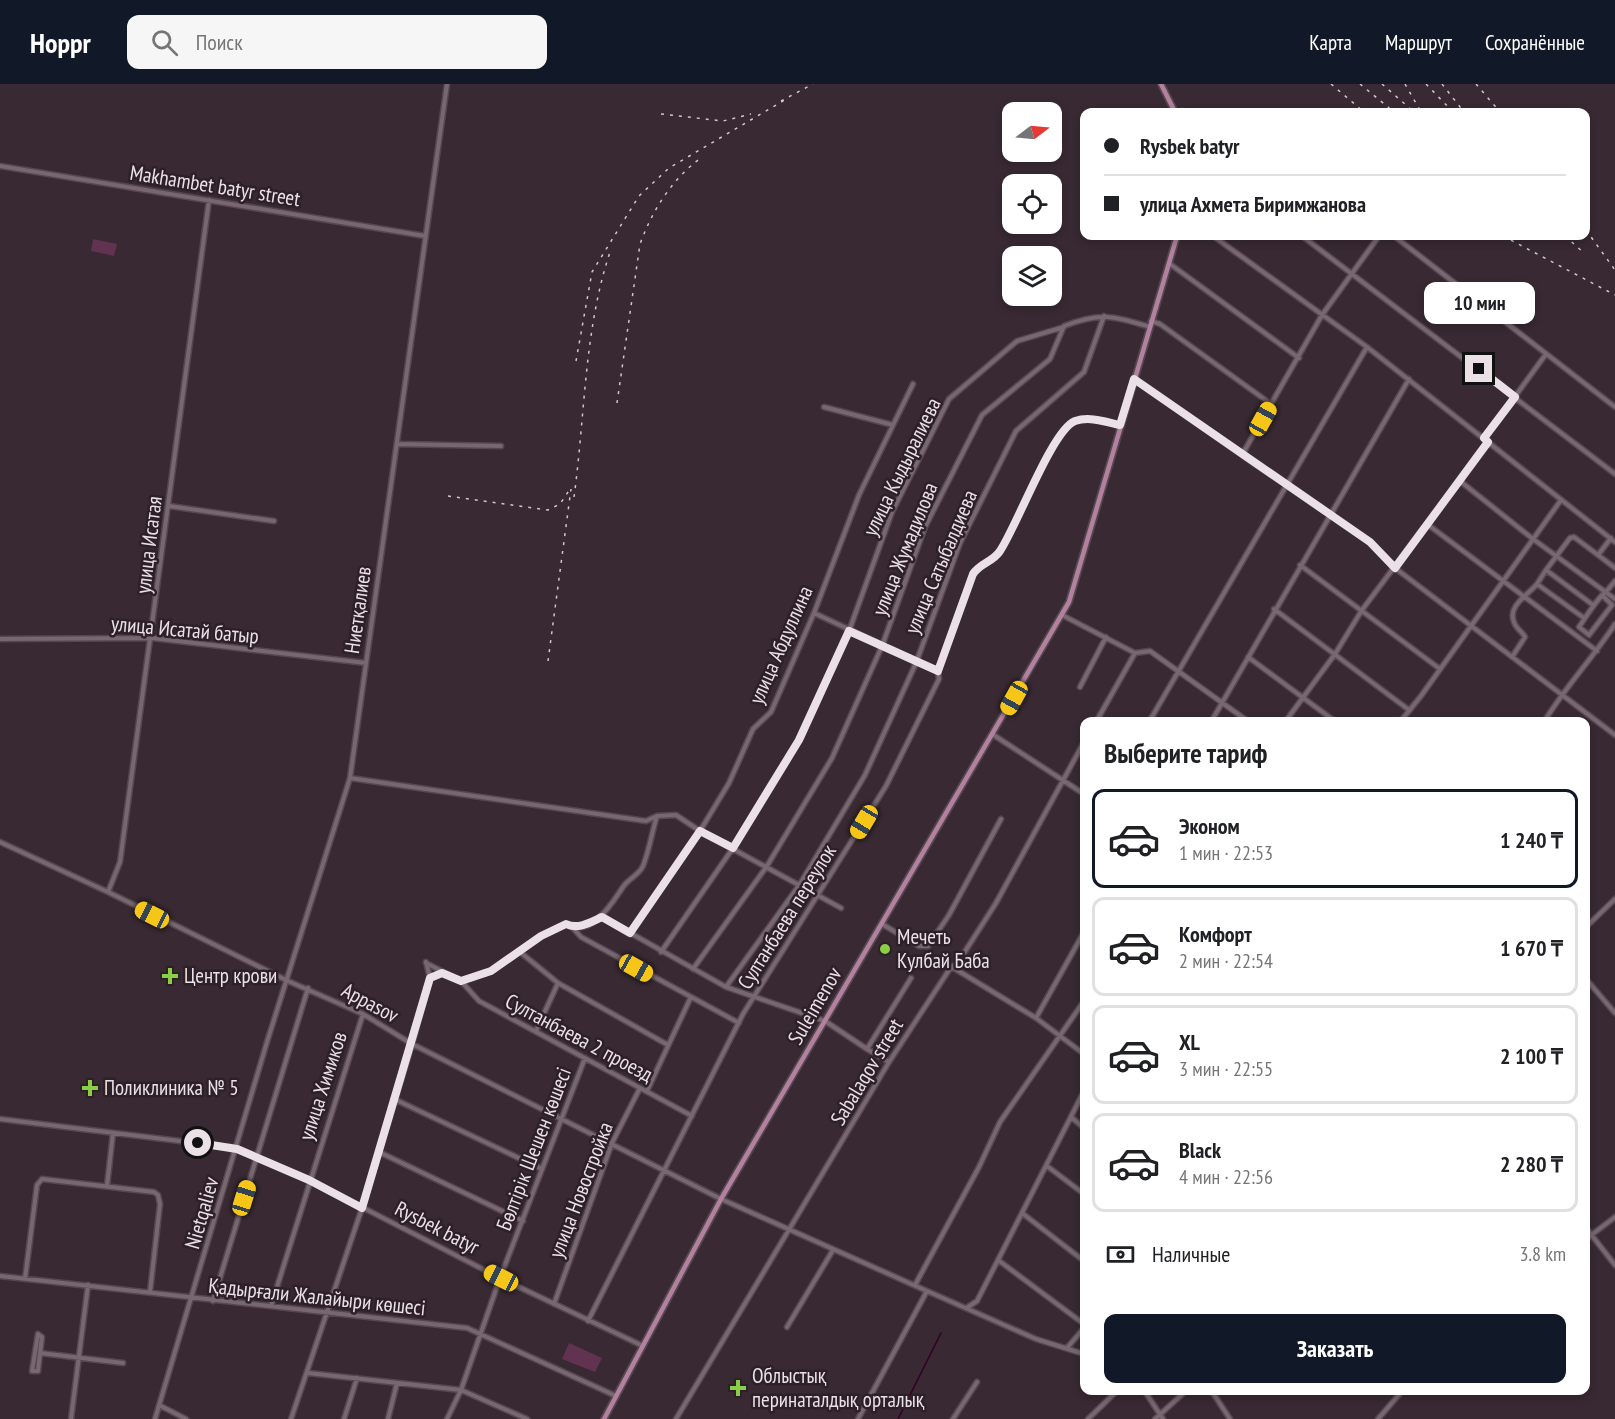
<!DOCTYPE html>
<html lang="ru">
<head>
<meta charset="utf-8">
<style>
	:root { --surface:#fff; --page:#f6f6f6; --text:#202124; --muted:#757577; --line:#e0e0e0; --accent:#111827 }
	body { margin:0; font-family:"PT Sans Narrow",sans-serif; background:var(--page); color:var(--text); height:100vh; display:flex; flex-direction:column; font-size:22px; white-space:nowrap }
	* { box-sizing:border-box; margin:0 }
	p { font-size:20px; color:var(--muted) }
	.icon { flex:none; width:33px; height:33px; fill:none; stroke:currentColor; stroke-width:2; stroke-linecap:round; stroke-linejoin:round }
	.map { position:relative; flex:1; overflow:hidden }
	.panel { position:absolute; left:1080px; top:633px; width:510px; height:678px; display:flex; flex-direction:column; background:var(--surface); border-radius:12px; box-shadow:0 3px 9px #0003 }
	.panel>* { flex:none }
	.banner { position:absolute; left:1080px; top:24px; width:510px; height:132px; border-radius:12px; box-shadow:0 3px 9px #0003; display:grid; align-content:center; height:132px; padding:0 24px; background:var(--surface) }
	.needle { width:39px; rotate:74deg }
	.controls { position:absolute; left:1002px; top:18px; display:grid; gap:12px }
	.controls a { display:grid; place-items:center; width:60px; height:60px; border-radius:12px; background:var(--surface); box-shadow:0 3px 9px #0003; font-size:30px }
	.end { position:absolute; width:27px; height:27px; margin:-14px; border:8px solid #eae0e5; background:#111; box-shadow:0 0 0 3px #111 }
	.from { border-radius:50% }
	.bubble { position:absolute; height:42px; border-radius:12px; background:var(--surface); box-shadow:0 3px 9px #0003; font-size:20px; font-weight:800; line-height:42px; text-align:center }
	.car { position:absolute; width:18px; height:36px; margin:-18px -9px; border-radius:8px; box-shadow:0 0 4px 2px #0007; background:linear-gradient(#f5c518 24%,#345 0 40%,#f5c518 0 76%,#345 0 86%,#f5c518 0) }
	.banner b { display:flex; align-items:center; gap:21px; height:57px; font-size:22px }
	.banner b+b { border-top:2px solid var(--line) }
	.banner i { width:15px; height:15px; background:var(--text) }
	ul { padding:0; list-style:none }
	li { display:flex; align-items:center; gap:18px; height:99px; margin:0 12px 9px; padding:0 12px; border:3px solid var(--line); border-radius:12px }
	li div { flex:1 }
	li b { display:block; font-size:22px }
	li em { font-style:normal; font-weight:800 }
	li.selected { border-color:var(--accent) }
	li>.icon { width:54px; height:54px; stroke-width:1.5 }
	h2 { padding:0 24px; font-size:27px; line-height:72px }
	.pay { display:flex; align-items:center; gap:15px; height:66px; padding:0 24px; font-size:22px }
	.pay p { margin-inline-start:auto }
	.cta { display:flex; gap:12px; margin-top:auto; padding:12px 24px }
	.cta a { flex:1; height:69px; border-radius:12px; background:var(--accent); color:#fff; font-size:24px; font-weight:800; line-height:69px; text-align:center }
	header { display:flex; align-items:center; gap:36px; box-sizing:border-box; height:84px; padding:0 30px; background:var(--accent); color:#fff }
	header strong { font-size:28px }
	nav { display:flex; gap:33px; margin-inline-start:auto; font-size:21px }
	.search { width:420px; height:54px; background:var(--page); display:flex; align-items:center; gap:15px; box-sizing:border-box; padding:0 21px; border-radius:12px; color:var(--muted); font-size:22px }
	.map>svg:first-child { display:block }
</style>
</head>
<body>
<header>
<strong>Hoppr</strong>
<div class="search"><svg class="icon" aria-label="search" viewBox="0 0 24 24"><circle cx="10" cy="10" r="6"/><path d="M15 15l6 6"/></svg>Поиск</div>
<nav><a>Карта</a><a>Маршрут</a><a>Сохранённые</a></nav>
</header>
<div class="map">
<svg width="1615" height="1335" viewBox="0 0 1615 1335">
	<rect width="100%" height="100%" fill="#382932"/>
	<path fill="#623251" d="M93 155 117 160 114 172 91 167Z
		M569 1259 602 1274 595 1288 562 1275Z"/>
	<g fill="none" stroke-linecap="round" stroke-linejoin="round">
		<path stroke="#330025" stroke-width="1.5" d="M898 1335 941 1249"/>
		<defs>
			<path id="minor" d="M1183 27 1184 28
				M0 82 425 152
				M1213 152 1367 263 1615 458
				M1302 152 1615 390
				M1394 152 1615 323
				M1170 180 1299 274
				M1151 237 1160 240 1271 320 1322 231 1379 152
				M1134 295 1242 371
				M1271 320 1242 371 1370 458 1395 484 1615 651
				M824 323 893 341
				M1484 355 1546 270
				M397 360 501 362
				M1460 397 1533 455 1615 515
				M169 422 274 437
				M1427 440 1597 567
				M1598 471 1615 484
				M1300 481 1440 585
				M1546 486 1570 454 1574 453 1598 471 1611 454
				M1606 508 1615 497
				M1602 511 1612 521 1589 551 1579 543C1587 531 1595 518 1605 508
				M1274 525 1409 626
				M814 529 938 587
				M1062 531 1135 569 1150 567 1249 638
				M1584 534 1537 500 1546 486 1593 521
				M0 555 152 554 366 579
				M1248 573 1336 638
				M1512 573 1525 553C1522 547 1516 545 1514 538 1507 522 1528 511 1537 500
				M1080 603 1106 553
				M1096 638 1135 569
				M1149 638 1367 263
				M1211 638 1409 295
				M1285 638 1335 570 1362 526 1488 358
				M1400 638 1421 612 1561 416
				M1544 638C1565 603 1593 574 1615 540
				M992 650 1084 710
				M350 694 646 737 657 732 676 731 700 747 841 824
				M0 758 108 808 288 897 363 930 412 960 721 1115 927 1207 858 1335
				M108 808 120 778 209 116
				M602 833 726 903 825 937 867 965
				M882 840 919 862H928L949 831 1001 735
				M572 843 581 853 739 939
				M1586 843 1615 815
				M630 849 700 747 729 699 753 645 771 628 814 529 859 411 913 300
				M520 868 558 899 668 961
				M661 868 733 764 799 656 849 547 892 428 949 315 1017 257 1064 243
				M426 879 461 897 479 917 692 1032
				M952 883 1036 934 1084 970
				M693 885 767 782 832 674 882 562 925 443 982 331 1050 275 1064 242C1101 228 1113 232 1150 243
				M1586 895 1615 929
				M461 897 491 887 541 852 566 840C592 854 612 819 623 803 628 795 639 791 643 782 649 767 652 748 657 732
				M726 903 800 800 865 691 916 579 960 459 1016 347 1084 288 1104 232
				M1036 934 1084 848
				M536 947 558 899
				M889 978 867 965 911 894
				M647 1007 690 915
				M1084 1007 998 1176 1084 1240
				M394 1015 542 1085
				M1071 1033 1084 1044
				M0 1035 237 1064 309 1096 500 1194 643 1262
				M379 1068 523 1137
				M1047 1082 1084 1110
				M107 1102 113 1049
				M1022 1129 1084 1177
				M1586 1144 1615 1181
				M1586 1155 1615 1133
				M0 1192 467 1244 616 1312
				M25 1195 37 1101 42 1095 154 1108 158 1111 160 1120 150 1208
				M915 1201 979 1083 1000 1038 1084 917
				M927 1207 1036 1255 1084 1270
				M213 1217 308 904
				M554 1220 612 1059 640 1004
				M271 1222 363 930
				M968 1223 977 1217 998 1176
				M588 1237 743 930 886 702 939 595 938 587 973 490C980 479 994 478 1000 467 1017 442 1052 346 1075 337 1090 332 1106 338 1120 341
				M787 1243 833 1166
				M1067 1264 1084 1244
				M40 1269 38 1287H32L38 1250 42 1253 40 1269 123 1279
				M308 1289 461 1306 527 1335
				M1144 1306 1163 1335
				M1211 1306 1230 1335
				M159 1321 186 1335
				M71 1335 88 1201
				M155 1335 267 958 350 694 447 0
				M291 1335 362 1124 412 960 430 894 426 878
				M344 1335 357 1294
				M388 1335 397 1299
				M447 1335 461 1306 500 1194 585 974
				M676 1335 889 978 951 883 957 880 996 819 1084 658
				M953 1335 977 1298
				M1088 1335 1118 1306
				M1155 1335 1187 1306
				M1378 1335 1403 1306"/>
			<path id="major" d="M1161 0 1175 28
				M604 1335 721 1115 1069 518 1177 152"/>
		</defs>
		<use href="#minor" stroke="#54484f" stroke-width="7"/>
		<use href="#major" stroke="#54484f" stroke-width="8"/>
		<use href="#minor" stroke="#786670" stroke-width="4"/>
		<use href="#major" stroke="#b3809f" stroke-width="4.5"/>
		<path stroke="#d2c7cd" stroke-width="1.5" stroke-dasharray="3 6" stroke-linecap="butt" d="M1331 0 1364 28
			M1360 0 1394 28
			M1382 0 1414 28
			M1405 0 1421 28
			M1426 0 1453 28
			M1442 0 1464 28
			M1476 0 1500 28
			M781 17 813 0
			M661 30 723 37 751 30
			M1586 146 1615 186
			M1503 152 1615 211
			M1565 152 1585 170
			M576 277 592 188 639 112 669 84 788 14
			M617 319 640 160C653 125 672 95 702 73
			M448 412 548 426 560 420 570 405
			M574 413C585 333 584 246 610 168
			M548 577 571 405"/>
	</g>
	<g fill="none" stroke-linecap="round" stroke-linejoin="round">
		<path stroke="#eae0e5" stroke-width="8" d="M198 1059 237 1065 309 1096 362 1124 430 894 442 889 461 897 491 887 541 852 566 840C578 846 591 838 602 833L630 849 700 747 733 764 799 656 849 547 938 587 973 490C980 479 993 478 1000 467 1017 442 1052 346 1075 337 1090 332 1106 338 1120 341L1134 295 1370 458 1395 484 1488 358 1484 354 1515 313 1479 285"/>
	</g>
	<g fill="#8ace47" stroke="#2e2028" stroke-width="2">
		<circle cx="885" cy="865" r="6"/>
		<path d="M167 883h6v6h6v6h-6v6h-6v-6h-6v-6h6z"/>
		<path d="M87 995h6v6h6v6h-6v6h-6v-6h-6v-6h6z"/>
		<path d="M735 1295h6v6h6v6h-6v6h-6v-6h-6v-6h6z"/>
	</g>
	<g text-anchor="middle" stroke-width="5" stroke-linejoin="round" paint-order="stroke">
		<g font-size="21" fill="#eae0e5" stroke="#2e2028">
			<text transform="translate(215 102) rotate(9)" y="7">Makhambet batyr street</text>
			<text transform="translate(902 383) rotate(-64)" y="7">улица Кыдыралиева</text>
			<text transform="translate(149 461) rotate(-83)" y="7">улица Исатая</text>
			<text transform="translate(905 465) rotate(-68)" y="7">улица Жумадилова</text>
			<text transform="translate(941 478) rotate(-67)" y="7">улица Сатыбалдиева</text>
			<text transform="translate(358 526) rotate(-82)" y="7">Ниетқалиев</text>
			<text transform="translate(185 546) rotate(5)" y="7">улица Исатай батыр</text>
			<text transform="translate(781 561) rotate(-66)" y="7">улица Абдуллина</text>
			<text transform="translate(787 833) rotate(-58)" y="7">Султанбаева переулок</text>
			<text transform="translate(370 919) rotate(28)" y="7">Appasov</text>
			<text transform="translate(815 922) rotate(-60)" y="7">Suleimenov</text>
			<text transform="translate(579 954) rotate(28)" y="7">Султанбаева 2 проезд</text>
			<text transform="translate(867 988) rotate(-59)" y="7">Sabalaqov street</text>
			<text transform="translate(323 1002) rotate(-72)" y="7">улица Химиков</text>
			<text transform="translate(534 1065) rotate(-69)" y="7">Бөлтірік Шешен көшесі</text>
			<text transform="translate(581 1106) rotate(-69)" y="7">улица Новостройка</text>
			<text transform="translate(202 1129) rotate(-74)" y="7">Nietqaliev</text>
			<text transform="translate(437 1144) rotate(27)" y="7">Rysbek batyr</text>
			<text transform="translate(317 1213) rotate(6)" y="7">Қадырғали Жалайыри көшесі</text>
		</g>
		<g font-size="21" fill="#eae0e5" stroke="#2e2028" text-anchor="start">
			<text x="897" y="860">Мечеть<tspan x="897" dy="24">Кулбай Баба</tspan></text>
			<text x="184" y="899">Центр крови</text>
			<text x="104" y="1011">Поликлиника № 5</text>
			<text x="752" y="1299">Облыстық<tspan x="752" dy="24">перинаталдық орталық</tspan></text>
		</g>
	</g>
</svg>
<div class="controls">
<a><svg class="needle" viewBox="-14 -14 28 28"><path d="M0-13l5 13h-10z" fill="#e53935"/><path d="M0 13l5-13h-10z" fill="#757577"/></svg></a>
<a><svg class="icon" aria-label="locate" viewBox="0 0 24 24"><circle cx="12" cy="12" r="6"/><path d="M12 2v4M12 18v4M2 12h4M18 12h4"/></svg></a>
<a><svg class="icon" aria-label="layers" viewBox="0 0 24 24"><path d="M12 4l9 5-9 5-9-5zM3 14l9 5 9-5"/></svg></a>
</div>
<i class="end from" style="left:198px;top:1059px"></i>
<i class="end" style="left:1479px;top:285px"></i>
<div class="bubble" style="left:1424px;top:198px;width:111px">10 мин</div>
<i class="car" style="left:1263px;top:335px;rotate:29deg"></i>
<i class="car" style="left:1014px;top:614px;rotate:209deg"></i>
<i class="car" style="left:864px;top:738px;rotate:211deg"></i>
<i class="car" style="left:152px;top:831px;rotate:297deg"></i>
<i class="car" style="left:636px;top:884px;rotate:119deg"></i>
<i class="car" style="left:244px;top:1114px;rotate:17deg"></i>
<i class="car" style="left:501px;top:1194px;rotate:297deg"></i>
<div class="banner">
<b><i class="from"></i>Rysbek batyr</b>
<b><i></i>улица Ахмета Биримжанова</b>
</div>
<section class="panel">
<h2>Выберите тариф</h2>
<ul>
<li class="selected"><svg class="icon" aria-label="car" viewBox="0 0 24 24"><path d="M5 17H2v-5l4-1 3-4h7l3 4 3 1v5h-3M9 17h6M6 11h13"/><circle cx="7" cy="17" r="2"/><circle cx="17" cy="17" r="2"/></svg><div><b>Эконом</b><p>1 мин · 22:53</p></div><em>1 240 ₸</em></li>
<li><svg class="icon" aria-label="car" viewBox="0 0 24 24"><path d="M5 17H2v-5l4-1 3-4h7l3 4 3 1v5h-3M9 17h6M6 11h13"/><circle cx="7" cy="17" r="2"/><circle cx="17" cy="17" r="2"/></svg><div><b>Комфорт</b><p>2 мин · 22:54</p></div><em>1 670 ₸</em></li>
<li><svg class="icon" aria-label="car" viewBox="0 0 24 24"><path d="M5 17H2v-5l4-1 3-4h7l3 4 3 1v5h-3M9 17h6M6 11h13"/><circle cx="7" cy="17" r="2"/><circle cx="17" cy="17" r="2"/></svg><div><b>XL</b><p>3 мин · 22:55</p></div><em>2 100 ₸</em></li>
<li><svg class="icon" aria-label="car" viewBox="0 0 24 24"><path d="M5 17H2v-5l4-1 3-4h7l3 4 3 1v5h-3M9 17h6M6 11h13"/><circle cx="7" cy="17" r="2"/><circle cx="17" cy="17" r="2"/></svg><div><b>Black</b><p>4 мин · 22:56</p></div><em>2 280 ₸</em></li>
</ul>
<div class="pay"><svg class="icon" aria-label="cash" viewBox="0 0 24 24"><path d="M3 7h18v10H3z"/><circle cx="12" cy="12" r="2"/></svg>Наличные<p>3.8 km</p></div>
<div class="cta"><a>Заказать</a></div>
</section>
</div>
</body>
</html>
